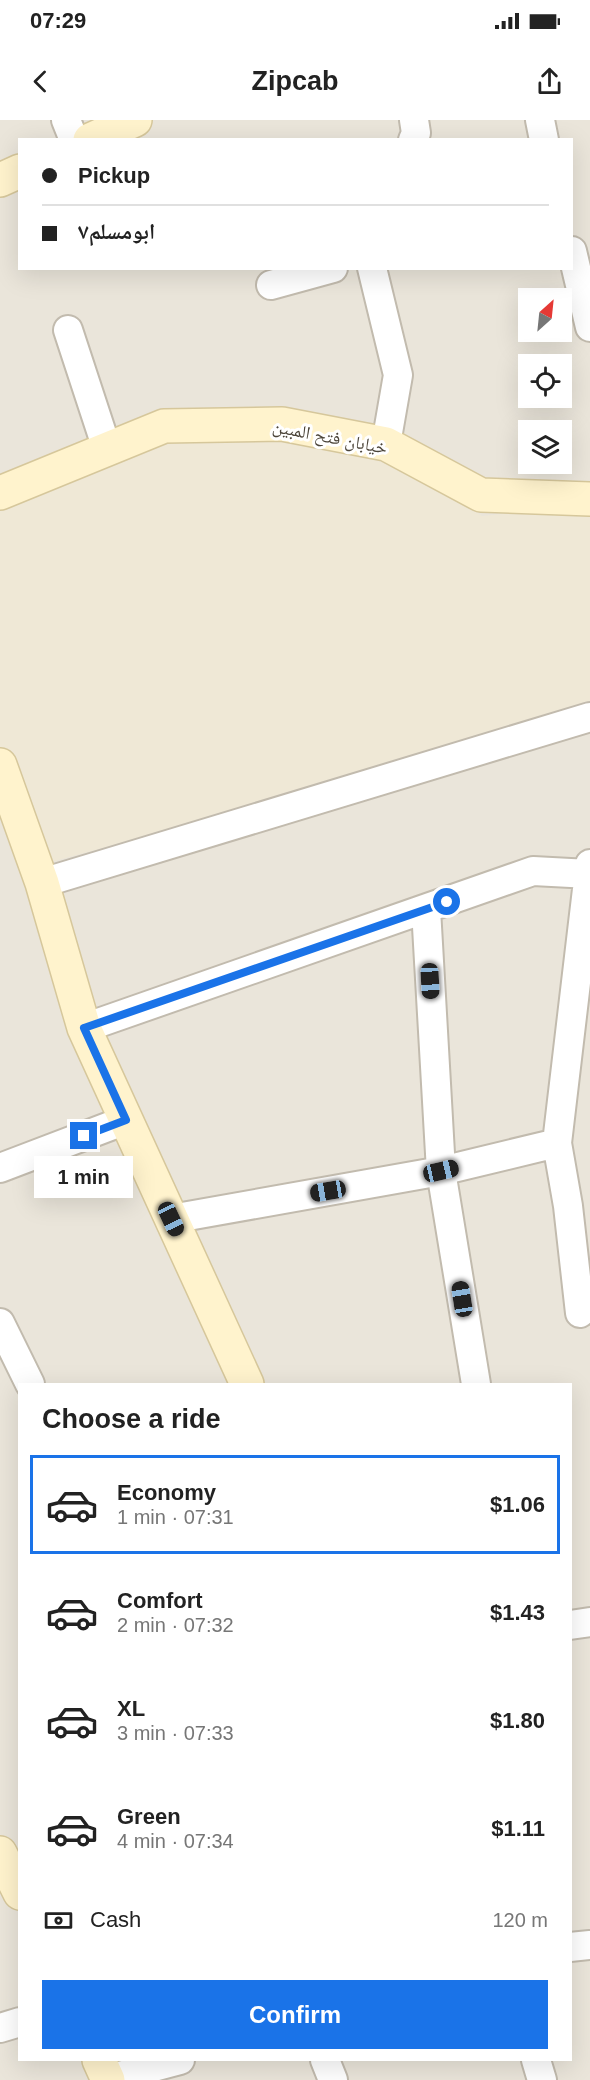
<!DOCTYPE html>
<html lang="en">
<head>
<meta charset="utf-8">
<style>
	:root { --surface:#fff; --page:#f2f2f2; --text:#222; --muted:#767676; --line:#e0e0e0; --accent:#1a73e8 }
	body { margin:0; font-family:Arial,"Noto Naskh Arabic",sans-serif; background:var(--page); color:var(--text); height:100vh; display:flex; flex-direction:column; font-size:22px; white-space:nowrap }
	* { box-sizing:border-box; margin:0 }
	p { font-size:20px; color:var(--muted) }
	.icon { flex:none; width:33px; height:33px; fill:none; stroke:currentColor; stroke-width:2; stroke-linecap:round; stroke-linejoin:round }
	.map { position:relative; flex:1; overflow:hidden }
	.details { position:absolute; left:18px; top:1263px; width:554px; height:678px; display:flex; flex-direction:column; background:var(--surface); border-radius:0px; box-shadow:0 6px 24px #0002 }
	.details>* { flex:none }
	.banner { position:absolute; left:18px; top:18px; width:555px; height:132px; border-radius:0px; box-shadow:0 6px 24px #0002; display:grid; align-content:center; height:132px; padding:0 24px; background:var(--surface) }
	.needle { width:39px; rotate:27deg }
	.buttons { position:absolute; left:518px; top:168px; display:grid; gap:12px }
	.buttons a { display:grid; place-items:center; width:54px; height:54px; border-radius:0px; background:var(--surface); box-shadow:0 6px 24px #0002; font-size:30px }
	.end { position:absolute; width:27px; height:27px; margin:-14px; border:8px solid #1a73e8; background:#fff; box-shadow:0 0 0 3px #fff }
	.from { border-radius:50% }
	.bubble { position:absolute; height:42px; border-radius:0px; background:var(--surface); box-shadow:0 6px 24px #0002; font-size:20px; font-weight:700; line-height:42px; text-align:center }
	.car { position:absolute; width:18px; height:36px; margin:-18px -9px; border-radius:8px; box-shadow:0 0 4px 2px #0007; background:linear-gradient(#222 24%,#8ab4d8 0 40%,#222 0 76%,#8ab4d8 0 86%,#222 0) }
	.banner b { display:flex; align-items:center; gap:21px; height:57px; font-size:22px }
	.banner b+b { border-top:2px solid var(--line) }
	.banner i { width:15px; height:15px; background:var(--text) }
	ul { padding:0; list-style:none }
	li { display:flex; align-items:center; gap:18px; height:99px; margin:0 12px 9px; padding:0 12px; border:3px solid transparent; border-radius:0px }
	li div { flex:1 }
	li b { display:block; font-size:22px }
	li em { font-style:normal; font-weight:700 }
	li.current { border-color:var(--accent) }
	li>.icon { width:54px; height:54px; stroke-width:1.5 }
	h2 { padding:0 24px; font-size:27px; line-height:72px }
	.pay { display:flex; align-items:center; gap:15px; height:66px; padding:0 24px; font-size:22px }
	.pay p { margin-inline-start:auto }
	.button { display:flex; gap:12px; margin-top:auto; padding:12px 24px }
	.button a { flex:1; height:69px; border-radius:0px; background:var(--accent); color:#fff; font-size:24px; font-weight:700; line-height:69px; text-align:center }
	.status { display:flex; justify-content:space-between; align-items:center; height:42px; padding:0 30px; background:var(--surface); direction:ltr }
	.status svg { height:16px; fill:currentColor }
	header { display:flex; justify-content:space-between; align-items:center; height:78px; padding:0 24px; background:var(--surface); font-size:27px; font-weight:700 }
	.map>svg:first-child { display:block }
</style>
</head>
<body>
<div class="status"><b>07:29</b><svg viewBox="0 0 49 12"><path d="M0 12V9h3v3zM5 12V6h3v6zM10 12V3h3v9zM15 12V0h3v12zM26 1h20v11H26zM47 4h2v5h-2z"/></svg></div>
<header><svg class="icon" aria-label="back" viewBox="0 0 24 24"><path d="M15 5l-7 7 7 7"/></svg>Zipcab<svg class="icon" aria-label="share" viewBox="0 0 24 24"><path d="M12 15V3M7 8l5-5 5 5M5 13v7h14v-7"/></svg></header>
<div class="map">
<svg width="590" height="1960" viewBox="0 0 590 1960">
	<rect width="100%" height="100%" fill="#f6f3ec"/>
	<path fill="#eae5da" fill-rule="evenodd" d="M0 0H590V1960H0ZM20 20H572V148H20ZM528 178H561V212H528ZM528 244H561V278H528ZM528 310H561V344H528ZM20 1264H570V1940H20Z"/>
	<path fill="#efe8d6" d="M164 306 386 324 482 396 590 385V596L36 746 0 645V373Z"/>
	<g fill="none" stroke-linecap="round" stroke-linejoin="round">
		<defs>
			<path id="street" d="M66 0 74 20
				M540 0 544 20
				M413 20 416 13 414 0
				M572 131 590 207
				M372 148 398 255 386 324
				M271 165 333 148
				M68 210 107 329
				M42 763 590 597
				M426 789 441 1051 476 1264
				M84 908 533 751 590 754
				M0 1048 126 1000
				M171 1099 441 1051 557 1023
				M580 1193 568 1086 557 1023 590 744
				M0 1203 30 1264
				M570 1505 590 1502
				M570 1827 590 1825
				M0 1908 20 1902
				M325 1940 333 1960
				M536 1940 542 1960
				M108 1959 180 1940"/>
			<path id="secondary" d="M90 20 135 0
				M0 60 20 51
				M0 373 164 306 282 304 386 324 481 375 590 379
				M0 645 42 763 84 908 247 1264
				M0 1733 20 1773
				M99 1940 108 1960"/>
		</defs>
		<use href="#street" stroke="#c2bbae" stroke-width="32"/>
		<use href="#secondary" stroke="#d6c79b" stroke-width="36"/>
		<use href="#street" stroke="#fff" stroke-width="28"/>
		<use href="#secondary" stroke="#fff3cd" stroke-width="33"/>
	</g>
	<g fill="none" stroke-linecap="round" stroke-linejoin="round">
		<path stroke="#1a73e8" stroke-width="8" d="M84 1016 126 1000 84 908 447 782"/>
	</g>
	<g text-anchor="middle" stroke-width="6" stroke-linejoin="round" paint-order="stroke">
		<g font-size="18" fill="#4b4439" stroke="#fff">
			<text transform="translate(330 317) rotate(11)" y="6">خیابان فتح المبین</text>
		</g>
	</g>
</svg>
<div class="buttons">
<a><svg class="needle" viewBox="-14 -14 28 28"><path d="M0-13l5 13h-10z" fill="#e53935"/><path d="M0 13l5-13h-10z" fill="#767676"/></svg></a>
<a><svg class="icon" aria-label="locate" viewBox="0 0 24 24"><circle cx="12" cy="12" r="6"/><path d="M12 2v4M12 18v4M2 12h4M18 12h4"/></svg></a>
<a><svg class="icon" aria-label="layers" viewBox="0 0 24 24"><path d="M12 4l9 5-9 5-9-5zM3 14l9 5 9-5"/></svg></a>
</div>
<i class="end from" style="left:447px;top:782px"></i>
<i class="end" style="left:84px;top:1016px"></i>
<div class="bubble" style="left:34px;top:1036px;width:99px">1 min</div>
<i class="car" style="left:430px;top:861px;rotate:177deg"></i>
<i class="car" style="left:441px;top:1051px;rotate:77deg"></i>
<i class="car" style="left:328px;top:1071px;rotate:260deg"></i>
<i class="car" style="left:171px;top:1099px;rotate:155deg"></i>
<i class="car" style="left:462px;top:1179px;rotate:351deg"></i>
<div class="banner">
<b><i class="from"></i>Pickup</b>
<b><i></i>ابومسلم۷</b>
</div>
<section class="details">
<h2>Choose a ride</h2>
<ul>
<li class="current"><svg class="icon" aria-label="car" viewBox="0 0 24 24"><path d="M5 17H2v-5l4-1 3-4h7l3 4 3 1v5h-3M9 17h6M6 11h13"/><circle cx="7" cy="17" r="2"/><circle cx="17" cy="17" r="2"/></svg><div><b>Economy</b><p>1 min · 07:31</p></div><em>$1.06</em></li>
<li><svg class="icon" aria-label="car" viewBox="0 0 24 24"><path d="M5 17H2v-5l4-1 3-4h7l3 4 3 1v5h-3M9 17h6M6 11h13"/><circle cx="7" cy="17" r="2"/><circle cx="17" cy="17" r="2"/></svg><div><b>Comfort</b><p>2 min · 07:32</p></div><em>$1.43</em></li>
<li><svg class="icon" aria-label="car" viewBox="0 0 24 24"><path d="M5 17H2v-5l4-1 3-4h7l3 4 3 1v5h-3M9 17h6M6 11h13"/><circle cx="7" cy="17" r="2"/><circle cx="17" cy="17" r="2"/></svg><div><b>XL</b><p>3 min · 07:33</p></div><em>$1.80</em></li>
<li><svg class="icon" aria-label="car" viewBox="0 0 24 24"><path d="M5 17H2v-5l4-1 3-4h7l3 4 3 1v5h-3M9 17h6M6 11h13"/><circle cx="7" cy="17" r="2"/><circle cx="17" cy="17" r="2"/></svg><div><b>Green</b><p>4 min · 07:34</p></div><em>$1.11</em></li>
</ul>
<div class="pay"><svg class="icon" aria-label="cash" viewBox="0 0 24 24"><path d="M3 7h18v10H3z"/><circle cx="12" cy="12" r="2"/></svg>Cash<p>120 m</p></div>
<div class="button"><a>Confirm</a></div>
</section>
</div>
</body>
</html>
